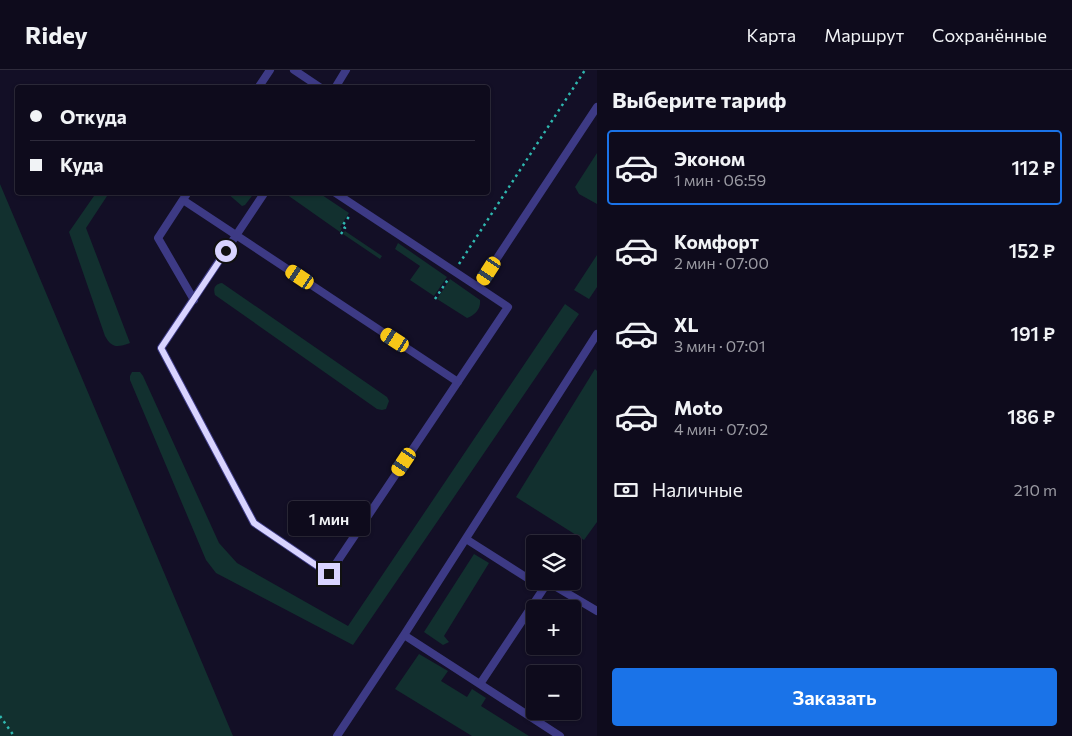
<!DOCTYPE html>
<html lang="ru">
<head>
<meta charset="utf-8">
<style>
	:root { --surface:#0e0b1c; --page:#171425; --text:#f1f3f6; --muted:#9b9ba3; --line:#2e2b3b; --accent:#1a73e8 }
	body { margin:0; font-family:Commissioner,sans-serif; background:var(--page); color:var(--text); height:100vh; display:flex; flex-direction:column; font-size:19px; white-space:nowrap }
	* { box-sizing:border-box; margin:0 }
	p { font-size:16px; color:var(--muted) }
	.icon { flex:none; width:28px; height:28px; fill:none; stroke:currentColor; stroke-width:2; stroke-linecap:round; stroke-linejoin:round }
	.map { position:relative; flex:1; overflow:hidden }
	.sheet { display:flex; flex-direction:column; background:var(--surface); width:475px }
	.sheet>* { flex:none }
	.top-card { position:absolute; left:15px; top:15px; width:475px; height:110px; border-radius:5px; box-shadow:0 1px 4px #0004,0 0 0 1px var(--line); display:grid; align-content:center; height:110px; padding:0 15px; background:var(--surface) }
	.tools { position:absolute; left:526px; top:465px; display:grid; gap:10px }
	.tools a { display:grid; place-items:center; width:55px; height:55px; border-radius:5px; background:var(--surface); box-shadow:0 1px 4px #0004,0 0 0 1px var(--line); font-size:25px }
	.end { position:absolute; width:22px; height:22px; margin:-11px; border:6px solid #d9d4ff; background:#111; box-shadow:0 0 0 2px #111 }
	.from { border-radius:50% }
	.bubble { position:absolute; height:35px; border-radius:5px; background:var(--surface); box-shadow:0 1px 4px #0004,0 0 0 1px var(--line); font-size:16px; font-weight:600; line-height:35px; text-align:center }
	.car { position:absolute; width:15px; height:30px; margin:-15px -8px; border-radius:6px; box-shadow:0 0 4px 1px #0007; background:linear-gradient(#f5c518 24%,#345 0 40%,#f5c518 0 76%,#345 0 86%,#f5c518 0) }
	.top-card b { display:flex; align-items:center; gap:18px; height:48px; font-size:19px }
	.top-card b+b { border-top:1px solid var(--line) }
	.top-card i { width:12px; height:12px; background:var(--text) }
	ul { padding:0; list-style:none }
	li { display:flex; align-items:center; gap:15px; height:75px; margin:0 10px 8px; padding:0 5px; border:2px solid transparent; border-radius:5px }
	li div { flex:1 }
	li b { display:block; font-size:19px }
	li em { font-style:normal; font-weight:600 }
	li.selected { border-color:var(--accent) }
	li>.icon { width:45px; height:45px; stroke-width:1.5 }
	h2 { padding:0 15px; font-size:22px; line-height:60px }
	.pay { display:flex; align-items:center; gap:12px; height:55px; padding:0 15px; font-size:19px }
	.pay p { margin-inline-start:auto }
	.action { display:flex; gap:10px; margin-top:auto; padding:10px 15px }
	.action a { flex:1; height:58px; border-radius:5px; background:var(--accent); color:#fff; font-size:20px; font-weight:600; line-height:58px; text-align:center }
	header { display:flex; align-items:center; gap:30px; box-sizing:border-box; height:70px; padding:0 25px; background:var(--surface); border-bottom:1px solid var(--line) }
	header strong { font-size:24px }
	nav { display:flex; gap:28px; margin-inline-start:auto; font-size:18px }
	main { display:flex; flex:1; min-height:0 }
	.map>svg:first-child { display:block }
</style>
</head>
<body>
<header>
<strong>Ridey</strong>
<nav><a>Карта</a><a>Маршрут</a><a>Сохранённые</a></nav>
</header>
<main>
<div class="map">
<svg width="597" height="666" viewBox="0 0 597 666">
	<rect width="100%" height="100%" fill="#130f26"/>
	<path fill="#12302f" d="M597 83V134L579 124 575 117Z
		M0 114 233 666H0Z
		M255 122 245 135 242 136 227 123Z
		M96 123H109L86 158 130 273C118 277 112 279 105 266L69 162Z
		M286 124 319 123 349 143 340 157 342 158 340 162Z
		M345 161 382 186 380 189 343 164Z
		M398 173 447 207 434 226 410 210 420 196 395 179Z
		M597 185V217L589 229 574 220Z
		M450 209 480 230C481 239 475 245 467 248L437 229Z
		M222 213 387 327 389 331 386 339 382 340 377 339 215 225C213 218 215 214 222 213Z
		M565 234 579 244 353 575 216 503 206 490 130 310V306L132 302H140L143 306 219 473 237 493 348 556Z
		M595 299 597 301V452L584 470 516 427Z
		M474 484 489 493 444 566 449 572 443 575 424 562Z
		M419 584 448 601 441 611 467 627 472 619 486 628 481 636 529 666H472L395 619Z"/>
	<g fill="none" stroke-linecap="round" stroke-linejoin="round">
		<path stroke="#2fb8b0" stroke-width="2.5" stroke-dasharray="2.5 4" stroke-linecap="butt" d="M341 164 345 158 342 156 351 144
			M459 194 585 0
			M435 229 449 208
			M0 646 14 666"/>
		<path stroke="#3d3a85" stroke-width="8" d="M294 0 321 18
			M258 18 270 0
			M335 18 346 0
			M188 122 158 168 194 230
			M265 122 161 278 254 453 329 504 508 237 478 217 597 37
			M334 122 478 217
			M183 130 458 312
			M466 469 543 518
			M404 565 560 666
			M480 614 548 512 597 541
			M337 666 404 565 597 264"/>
	</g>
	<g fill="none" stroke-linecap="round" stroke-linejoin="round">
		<path stroke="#d9d4ff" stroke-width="6" d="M226 181 161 278 254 453 329 504"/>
	</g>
</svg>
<div class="tools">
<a><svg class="icon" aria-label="layers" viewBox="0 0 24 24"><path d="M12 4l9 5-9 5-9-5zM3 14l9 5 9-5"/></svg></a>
<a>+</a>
<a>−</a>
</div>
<i class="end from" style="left:226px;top:181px"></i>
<i class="end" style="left:329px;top:504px"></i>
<div class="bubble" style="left:288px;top:431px;width:82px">1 мин</div>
<i class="car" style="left:489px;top:201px;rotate:213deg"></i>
<i class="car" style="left:300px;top:207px;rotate:304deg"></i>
<i class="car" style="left:395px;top:270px;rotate:303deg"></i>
<i class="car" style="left:404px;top:392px;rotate:214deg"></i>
<div class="top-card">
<b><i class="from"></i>Откуда</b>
<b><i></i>Куда</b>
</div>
</div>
<section class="sheet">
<h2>Выберите тариф</h2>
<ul>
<li class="selected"><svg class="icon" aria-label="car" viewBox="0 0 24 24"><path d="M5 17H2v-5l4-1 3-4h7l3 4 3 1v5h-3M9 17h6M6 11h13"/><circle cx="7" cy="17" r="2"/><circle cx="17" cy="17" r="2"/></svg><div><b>Эконом</b><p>1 мин · 06:59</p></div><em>112 ₽</em></li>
<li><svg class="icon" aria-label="car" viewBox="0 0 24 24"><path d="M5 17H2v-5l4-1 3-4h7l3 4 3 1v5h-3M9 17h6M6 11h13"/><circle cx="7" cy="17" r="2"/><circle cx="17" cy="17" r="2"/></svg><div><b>Комфорт</b><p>2 мин · 07:00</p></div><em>152 ₽</em></li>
<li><svg class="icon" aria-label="car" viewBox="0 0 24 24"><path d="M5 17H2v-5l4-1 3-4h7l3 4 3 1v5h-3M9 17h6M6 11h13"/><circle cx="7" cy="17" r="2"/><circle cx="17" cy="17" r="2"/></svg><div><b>XL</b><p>3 мин · 07:01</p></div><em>191 ₽</em></li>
<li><svg class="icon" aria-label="car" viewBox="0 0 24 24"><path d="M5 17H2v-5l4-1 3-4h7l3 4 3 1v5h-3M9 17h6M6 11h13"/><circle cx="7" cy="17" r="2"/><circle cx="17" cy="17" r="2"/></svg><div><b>Moto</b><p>4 мин · 07:02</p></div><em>186 ₽</em></li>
</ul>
<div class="pay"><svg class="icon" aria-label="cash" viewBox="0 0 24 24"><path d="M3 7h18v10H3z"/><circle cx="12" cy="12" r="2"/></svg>Наличные<p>210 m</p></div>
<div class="action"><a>Заказать</a></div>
</section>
</main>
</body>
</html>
